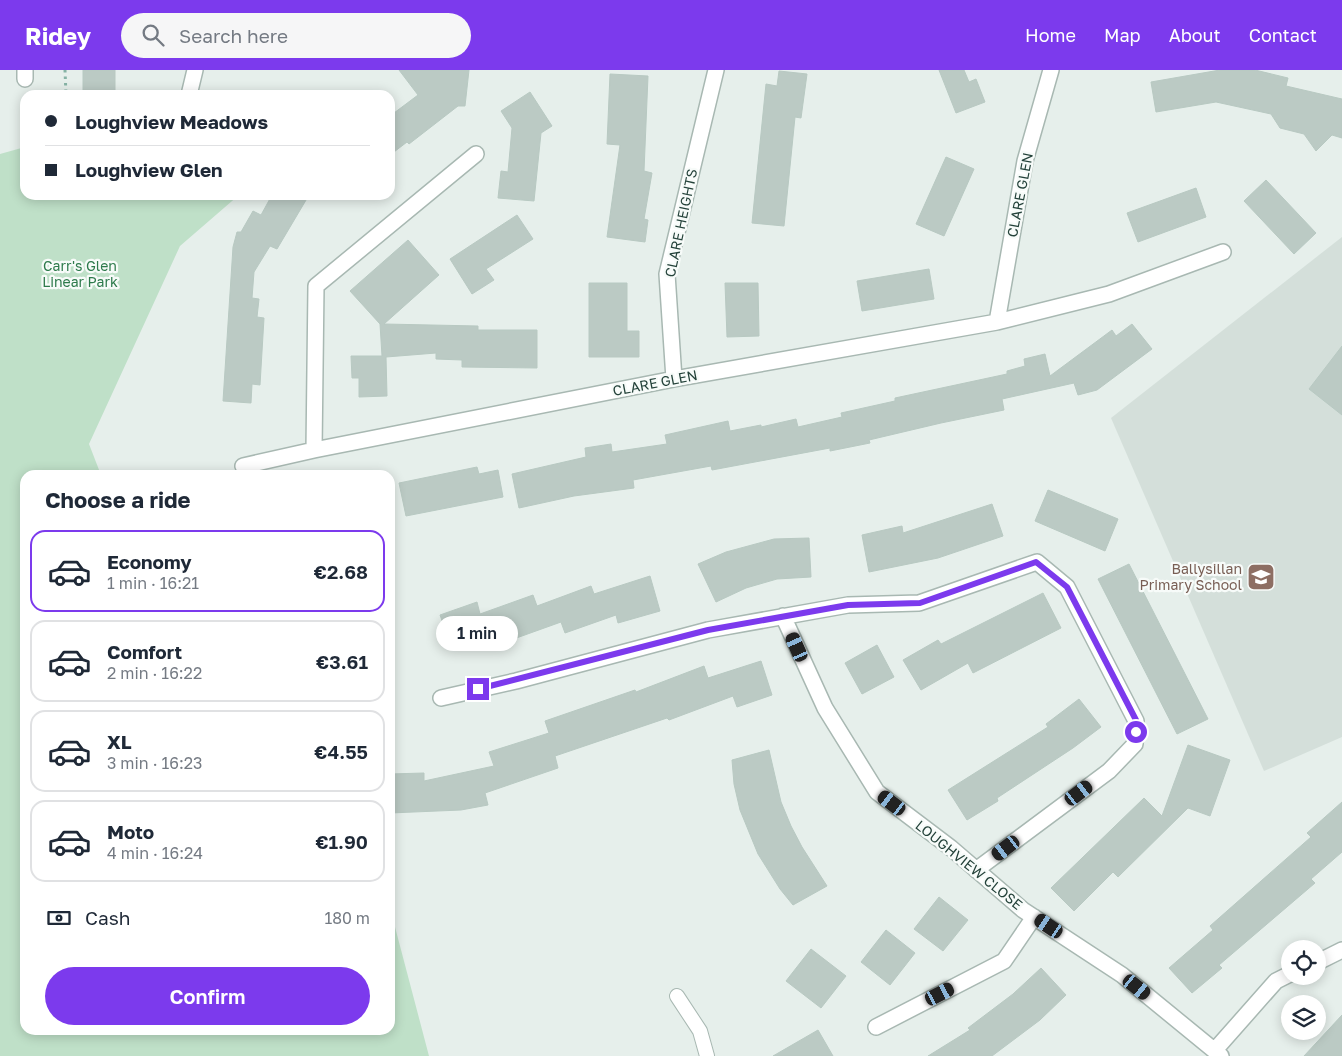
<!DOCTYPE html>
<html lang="en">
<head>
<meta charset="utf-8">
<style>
	:root { --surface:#fff; --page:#f6f6f7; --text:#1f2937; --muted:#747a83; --line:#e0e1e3; --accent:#7c3aed }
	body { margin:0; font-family:"Golos Text",sans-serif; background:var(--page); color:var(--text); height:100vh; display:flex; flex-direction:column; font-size:19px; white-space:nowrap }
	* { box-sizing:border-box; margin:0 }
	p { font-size:16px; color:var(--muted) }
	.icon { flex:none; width:28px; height:28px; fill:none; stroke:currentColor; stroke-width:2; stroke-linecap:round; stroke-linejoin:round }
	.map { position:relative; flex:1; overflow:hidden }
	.sheet { position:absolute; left:20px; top:400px; width:375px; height:565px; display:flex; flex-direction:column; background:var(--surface); border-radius:15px; box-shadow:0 2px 12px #0003 }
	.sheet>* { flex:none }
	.top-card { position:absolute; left:20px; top:20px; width:375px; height:110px; border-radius:15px; box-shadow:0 2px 12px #0003; display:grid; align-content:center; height:110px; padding:0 25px; background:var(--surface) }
	.fabs { position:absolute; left:1281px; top:870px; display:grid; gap:10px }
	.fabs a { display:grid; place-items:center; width:45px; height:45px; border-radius:50%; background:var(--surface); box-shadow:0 2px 12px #0003; font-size:25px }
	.end { position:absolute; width:22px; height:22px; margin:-11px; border:6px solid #7c3aed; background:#fff; box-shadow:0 0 0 2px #fff }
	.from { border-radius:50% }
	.bubble { position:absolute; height:35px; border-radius:18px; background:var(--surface); box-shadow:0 2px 12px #0003; font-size:16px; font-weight:600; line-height:35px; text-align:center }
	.car { position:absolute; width:15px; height:30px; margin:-15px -8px; border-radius:6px; box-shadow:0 0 4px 1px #0007; background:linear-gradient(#222 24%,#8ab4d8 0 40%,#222 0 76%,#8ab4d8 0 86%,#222 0) }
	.top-card b { display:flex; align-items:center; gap:18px; height:48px; font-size:19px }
	.top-card b+b { border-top:1px solid var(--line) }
	.top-card i { width:12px; height:12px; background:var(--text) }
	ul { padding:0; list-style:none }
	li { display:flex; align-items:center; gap:15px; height:82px; margin:0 10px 8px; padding:0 15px; border:2px solid var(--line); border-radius:15px }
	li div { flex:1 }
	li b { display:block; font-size:19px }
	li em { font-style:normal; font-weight:600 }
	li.selected { border-color:var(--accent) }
	li>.icon { width:45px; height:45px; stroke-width:1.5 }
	h2 { padding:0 25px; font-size:22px; line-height:60px }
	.pay { display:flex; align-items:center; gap:12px; height:55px; padding:0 25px; font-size:19px }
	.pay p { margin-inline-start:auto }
	.button { display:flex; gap:10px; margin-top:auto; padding:10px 25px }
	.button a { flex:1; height:58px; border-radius:30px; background:var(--accent); color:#fff; font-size:20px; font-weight:600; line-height:58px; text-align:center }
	header { display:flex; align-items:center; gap:30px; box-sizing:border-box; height:70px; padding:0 25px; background:var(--accent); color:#fff }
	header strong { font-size:24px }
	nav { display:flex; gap:28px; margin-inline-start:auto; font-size:18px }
	.search { width:350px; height:45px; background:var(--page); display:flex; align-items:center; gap:12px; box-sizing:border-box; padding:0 18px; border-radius:28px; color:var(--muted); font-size:19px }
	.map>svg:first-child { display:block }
</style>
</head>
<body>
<header>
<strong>Ridey</strong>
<div class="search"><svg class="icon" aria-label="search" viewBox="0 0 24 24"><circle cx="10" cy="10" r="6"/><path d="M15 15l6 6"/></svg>Search here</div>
<nav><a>Home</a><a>Map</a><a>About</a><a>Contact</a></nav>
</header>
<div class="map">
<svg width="1342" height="986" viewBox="0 0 1342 986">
	<rect width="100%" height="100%" fill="#e6efeb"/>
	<path fill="#d4dfda" d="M1342 167V667L1264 701 1111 348Z"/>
	<path fill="#bfe0c8" d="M25 77V125H239L180 176 89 374 101 405H25V960H390V838L429 986H0V84Z"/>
	<path fill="#bbcac4" stroke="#b8c9c2" d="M83 0H115V25H83Z
		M399 0H469L465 36H458L409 74 407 72 390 85V46L418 25Z
		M939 0H964L969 12 976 9 985 32 956 43Z
		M1220 0H1255L1288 8 1286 16 1342 29V68L1332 65 1316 81 1304 64 1280 58 1271 44 1216 32 1156 42 1151 12Z
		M779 1 807 4 801 48 795 47 784 156 752 153 766 14 777 16Z
		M610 4 648 6 644 101 652 103 644 149 648 150 645 172 607 167 620 75 607 74Z
		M530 22 552 56 541 63 534 131 498 128 501 101 508 102 512 58 501 41Z
		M946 87 974 99 944 166 916 154Z
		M1266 110 1316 163 1294 184 1244 131Z
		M1196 118 1206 147 1138 172 1127 143Z
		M272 125H309L277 179 270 176 254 202 252 228 259 229 257 247 264 248 260 315 252 314 251 333 223 331 233 177 237 162H241L253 141 261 145Z
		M517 145 533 169 486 199 494 210 472 224 450 189Z
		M408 170 439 205 384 254 478 256V260H537V298L462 297V290L436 289V283L386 287 387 326 359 327V308H352L351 286H382L380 254 350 221Z
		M929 199 934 229 862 241 857 211Z
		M589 213H627V261H639V287H589Z
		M725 213H758L759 266 727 267Z
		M1132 254 1152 279 1097 320 1078 325 1074 313 1002 329 1004 340 941 353 869 370 870 373 830 381V378L712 400 711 396 633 410 634 418 574 426 519 438 512 404 586 387 585 378 611 374 612 382 667 374 665 365 728 351 730 361 761 355V357L796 349 798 357 842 347 841 343 895 331V328L1007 304V301L1025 296 1024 289 1045 284 1050 306 1112 260 1116 266Z
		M1342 276V345L1309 319Z
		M477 397 479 404 498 400 503 427 406 446 399 413Z
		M1048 420 1118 449 1105 481 1035 451Z
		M992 434 1003 466 938 488 869 502 862 465 902 456 903 463Z
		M809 468 811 507 777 509 746 518 716 532 698 494 726 482 774 469Z
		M1129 494 1208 649 1177 664 1098 509Z
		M650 506 660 541 618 553 616 545 565 563 561 552 508 571 505 561 452 578 440 545 477 532 480 544 533 525 537 536 591 516 594 524Z
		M1043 523 1061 558 973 603 968 593 921 620 903 590 938 570 941 574Z
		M877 575 894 607 862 624 845 593Z
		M761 591 772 625 737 637 733 626 669 650 667 648 555 686 558 698 485 723 488 735 461 740 390 743V704L424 703V711L494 696 489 682 549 663 545 651 635 620 636 622 704 596 708 608Z
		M1079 629 1101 657 1073 678 997 728 998 731 967 750 948 720 1048 657 1046 654Z
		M1188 675 1230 690 1210 746 1188 738 1118 807 1113 802 1074 841 1051 818 1144 728 1162 746Z
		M769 680 781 732 791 756 802 777 827 816 793 835 780 819 758 784 740 740 734 714 732 690Z
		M1342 732V782L1311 809 1315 813 1219 895 1222 898 1192 923 1169 898 1213 860 1210 856 1311 767 1307 763Z
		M939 827 968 850 943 881 914 859Z
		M886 860 915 883 890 915 861 892Z
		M811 879 846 906 821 938 786 911Z
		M1041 898 1066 925 1040 950 992 986H928L970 960 968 958 1013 924Z
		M1342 945V986H1304Z
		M818 960 833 986H773Z"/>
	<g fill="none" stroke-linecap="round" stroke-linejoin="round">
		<defs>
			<path id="service" d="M677 926 700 961 707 986"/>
			<path id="minor" d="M25 9V0
				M189 25 195 0
				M997 252 1025 91 1051 0
				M674 309 667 204 716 0
				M314 380 316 216 476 84
				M243 396 314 380 674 309 997 252 1109 224 1223 182
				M783 546 825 638 877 722 951 778 1023 840 1122 905 1221 986
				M441 628 516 611 708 560 848 535 919 533 1037 492 1067 517 1136 651 1135 674 1109 701 976 800
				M1318 892 1342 880
				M876 957 1004 891 1034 847
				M1215 980 1276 911 1290 904"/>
		</defs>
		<use href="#service" stroke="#a8b8b2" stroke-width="16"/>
		<use href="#minor" stroke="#a8b8b2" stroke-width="18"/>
		<path stroke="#86b3a5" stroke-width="3" stroke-dasharray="2.5 4" stroke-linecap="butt" d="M65 0 66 25
			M25 29V72"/>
		<use href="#service" stroke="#fff" stroke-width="14"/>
		<use href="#minor" stroke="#fff" stroke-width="15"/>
	</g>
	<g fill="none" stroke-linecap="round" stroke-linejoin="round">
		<path stroke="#7c3aed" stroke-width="6" d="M478 619 708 560 848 535 920 533 1036 492 1067 517 1136 650V662"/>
	</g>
	<defs>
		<symbol id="school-square" viewBox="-11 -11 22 22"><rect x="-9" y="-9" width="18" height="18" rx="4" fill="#8d6e63" stroke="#f7fbf9"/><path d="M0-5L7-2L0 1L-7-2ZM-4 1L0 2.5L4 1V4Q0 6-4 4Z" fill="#fff"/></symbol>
	</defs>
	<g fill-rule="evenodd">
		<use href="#school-square" x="1245" y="491" width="32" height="32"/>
	</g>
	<g text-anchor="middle" stroke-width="4.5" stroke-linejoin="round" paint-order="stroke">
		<g font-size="14" fill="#24423a" stroke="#f7fbf9">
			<text transform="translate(1020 125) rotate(-79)" y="5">CLARE GLEN</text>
			<text transform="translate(681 153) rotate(-78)" y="5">CLARE HEIGHTS</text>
			<text transform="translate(655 313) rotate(-11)" y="5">CLARE GLEN</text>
			<text transform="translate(969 795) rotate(39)" y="5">LOUGHVIEW CLOSE</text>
		</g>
		<g font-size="14" fill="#2d7a4b" stroke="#f7fbf9">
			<text x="80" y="201">Carr's Glen<tspan x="80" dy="16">Linear Park</tspan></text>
		</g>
		<g font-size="14" fill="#785e54" stroke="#f7fbf9" text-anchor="end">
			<text x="1242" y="504">Ballysillan<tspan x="1242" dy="16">Primary School</tspan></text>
		</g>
	</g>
</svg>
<div class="fabs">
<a><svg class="icon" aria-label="locate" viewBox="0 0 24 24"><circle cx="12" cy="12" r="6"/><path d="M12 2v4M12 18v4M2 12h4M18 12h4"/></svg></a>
<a><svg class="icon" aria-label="layers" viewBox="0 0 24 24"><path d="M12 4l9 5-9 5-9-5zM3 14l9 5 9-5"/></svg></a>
</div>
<i class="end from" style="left:1136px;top:662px"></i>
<i class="end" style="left:478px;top:619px"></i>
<div class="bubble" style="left:436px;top:546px;width:82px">1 min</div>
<i class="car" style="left:797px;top:577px;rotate:336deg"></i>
<i class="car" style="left:1079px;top:723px;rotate:53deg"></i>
<i class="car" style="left:892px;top:733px;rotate:307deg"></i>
<i class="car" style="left:1006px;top:778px;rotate:233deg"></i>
<i class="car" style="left:1049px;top:856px;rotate:304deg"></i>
<i class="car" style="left:1137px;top:917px;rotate:129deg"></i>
<i class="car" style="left:940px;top:924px;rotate:63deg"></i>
<div class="top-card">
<b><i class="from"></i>Loughview Meadows</b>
<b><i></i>Loughview Glen</b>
</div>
<section class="sheet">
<h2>Choose a ride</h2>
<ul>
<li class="selected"><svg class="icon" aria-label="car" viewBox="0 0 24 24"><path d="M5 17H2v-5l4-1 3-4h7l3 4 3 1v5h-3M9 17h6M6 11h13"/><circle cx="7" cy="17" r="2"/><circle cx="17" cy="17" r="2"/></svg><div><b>Economy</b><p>1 min · 16:21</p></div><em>€2.68</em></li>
<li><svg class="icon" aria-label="car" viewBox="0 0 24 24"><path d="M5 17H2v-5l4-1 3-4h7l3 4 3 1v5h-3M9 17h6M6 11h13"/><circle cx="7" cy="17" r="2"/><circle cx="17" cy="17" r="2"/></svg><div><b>Comfort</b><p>2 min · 16:22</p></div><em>€3.61</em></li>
<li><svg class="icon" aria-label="car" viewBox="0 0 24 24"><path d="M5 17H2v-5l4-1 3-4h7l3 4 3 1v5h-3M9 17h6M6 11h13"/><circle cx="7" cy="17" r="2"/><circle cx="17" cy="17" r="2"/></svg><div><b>XL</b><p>3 min · 16:23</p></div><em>€4.55</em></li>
<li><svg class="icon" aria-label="car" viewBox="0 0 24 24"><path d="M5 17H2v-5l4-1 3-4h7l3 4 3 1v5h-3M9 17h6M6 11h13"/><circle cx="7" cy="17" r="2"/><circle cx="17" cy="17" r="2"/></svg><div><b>Moto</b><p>4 min · 16:24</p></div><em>€1.90</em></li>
</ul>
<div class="pay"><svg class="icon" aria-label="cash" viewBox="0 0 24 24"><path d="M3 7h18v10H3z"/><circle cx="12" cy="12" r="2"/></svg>Cash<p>180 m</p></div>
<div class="button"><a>Confirm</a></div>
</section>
</div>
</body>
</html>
